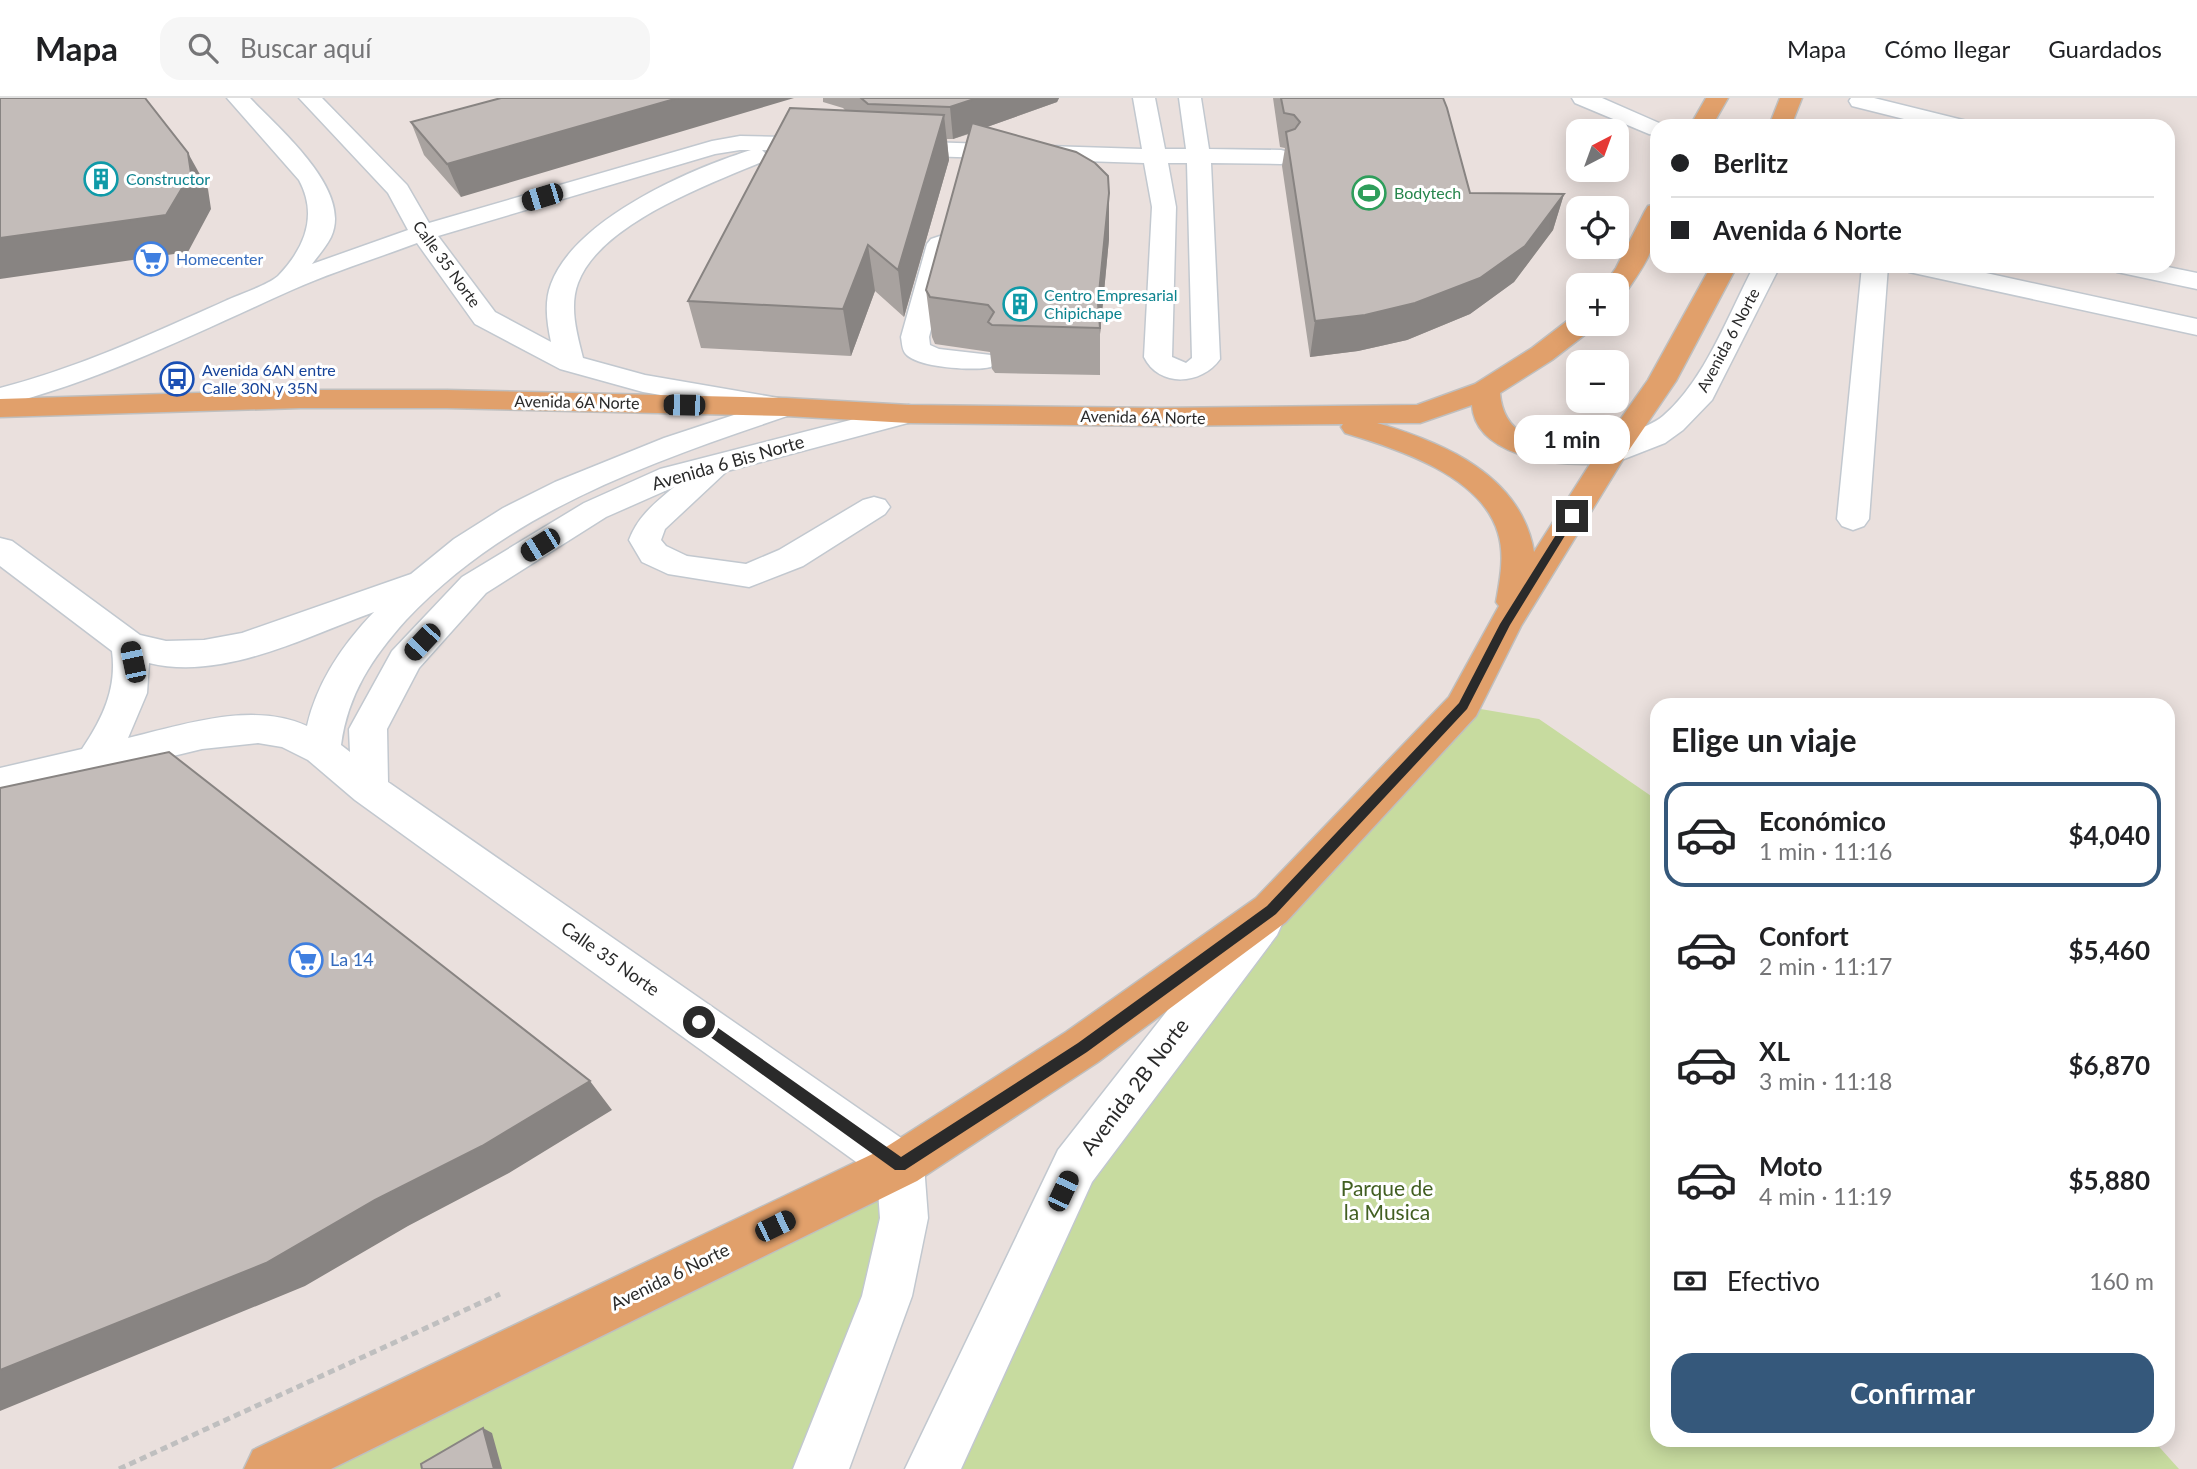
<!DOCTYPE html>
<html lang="es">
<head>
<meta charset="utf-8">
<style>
	:root { --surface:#fff; --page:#f6f6f6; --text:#202124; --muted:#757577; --line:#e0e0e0; --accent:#35587b }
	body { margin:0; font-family:Lato,sans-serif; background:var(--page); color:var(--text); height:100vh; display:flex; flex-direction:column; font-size:26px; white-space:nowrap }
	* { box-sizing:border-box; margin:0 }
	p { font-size:23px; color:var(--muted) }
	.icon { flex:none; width:38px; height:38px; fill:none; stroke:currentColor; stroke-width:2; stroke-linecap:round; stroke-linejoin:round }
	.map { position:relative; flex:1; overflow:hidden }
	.panel { position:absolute; left:1650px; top:600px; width:525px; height:749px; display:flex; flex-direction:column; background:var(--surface); border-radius:21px; box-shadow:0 4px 18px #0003 }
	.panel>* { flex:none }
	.guide { position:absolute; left:1650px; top:21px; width:525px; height:154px; border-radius:21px; box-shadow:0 4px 18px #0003; display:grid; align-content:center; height:154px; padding:0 21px; background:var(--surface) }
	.needle { width:46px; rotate:41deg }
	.fabs { position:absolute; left:1566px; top:21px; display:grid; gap:14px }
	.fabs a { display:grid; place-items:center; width:63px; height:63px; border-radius:14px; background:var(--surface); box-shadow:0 4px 18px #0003; font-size:35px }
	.end { position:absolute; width:32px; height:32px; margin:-16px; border:9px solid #2a2a2a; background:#fff; box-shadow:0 0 0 4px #fff }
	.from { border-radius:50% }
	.bubble { position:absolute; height:49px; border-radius:21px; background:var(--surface); box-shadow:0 4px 18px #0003; font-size:23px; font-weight:700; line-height:49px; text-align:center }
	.car { position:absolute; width:21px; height:42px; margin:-21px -10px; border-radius:9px; box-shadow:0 0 5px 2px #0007; background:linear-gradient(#222 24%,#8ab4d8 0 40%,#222 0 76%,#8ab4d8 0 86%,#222 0) }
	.guide b { display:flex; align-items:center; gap:24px; height:66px; font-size:26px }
	.guide b+b { border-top:2px solid var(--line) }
	.guide i { width:18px; height:18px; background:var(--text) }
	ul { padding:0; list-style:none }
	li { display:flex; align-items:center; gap:21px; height:105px; margin:0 14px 10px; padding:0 7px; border:4px solid transparent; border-radius:21px }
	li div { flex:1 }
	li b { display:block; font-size:26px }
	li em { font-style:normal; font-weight:700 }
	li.selected { border-color:var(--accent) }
	li>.icon { width:63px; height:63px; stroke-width:1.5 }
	h2 { padding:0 21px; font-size:32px; line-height:84px }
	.pay { display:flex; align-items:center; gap:18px; height:77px; padding:0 21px; font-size:26px }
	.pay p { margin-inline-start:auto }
	.cta { display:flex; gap:14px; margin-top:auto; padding:14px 21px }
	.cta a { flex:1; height:80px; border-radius:21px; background:var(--accent); color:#fff; font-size:28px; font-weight:700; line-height:80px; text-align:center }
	header { display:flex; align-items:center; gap:42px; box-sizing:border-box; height:98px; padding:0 35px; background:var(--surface); border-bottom:2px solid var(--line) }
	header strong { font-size:33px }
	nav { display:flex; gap:38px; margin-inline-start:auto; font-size:24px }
	.search { width:490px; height:63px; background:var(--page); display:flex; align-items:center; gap:18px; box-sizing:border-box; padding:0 24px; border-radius:21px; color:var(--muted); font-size:26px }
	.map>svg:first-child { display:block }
</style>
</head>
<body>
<header>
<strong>Mapa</strong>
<div class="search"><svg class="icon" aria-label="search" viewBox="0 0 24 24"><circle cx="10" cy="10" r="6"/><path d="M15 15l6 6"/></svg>Buscar aquí</div>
<nav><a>Mapa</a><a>Cómo llegar</a><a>Guardados</a></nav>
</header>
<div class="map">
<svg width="2197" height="1371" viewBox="0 0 2197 1371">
	<rect width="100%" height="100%" fill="#eae0dd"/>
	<path fill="#c7db9f" d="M1463 608 1539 621 1657 702V1342H2153L2179 1371H933L1075 1068Z
		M900 1067 821 1371H272Z"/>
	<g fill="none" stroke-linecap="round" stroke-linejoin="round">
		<defs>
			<path id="minor" d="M227 0H250C279 31 353 92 331 139 326 149 318 158 312 166L408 132 388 95 299 0H322L407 87 429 125 712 43 740 38 825 40 833 42 837 47 833 52 825 54 762 52 768 58 764 63C710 86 600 125 578 185 569 209 577 236 583 260L645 277 796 303 801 309 796 315C655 363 511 410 406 522 372 560 348 596 341 647L350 654 349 631 392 553 462 479 584 405 660 371 909 307 919 310 924 316 919 322 727 373 665 431 661 442 666 448 687 458 746 466 779 452 863 402 874 399 885 402 890 409 885 416 803 468 749 489 668 476 642 464 629 442C638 418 655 405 674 389L606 419 486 495 419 570 387 631 388 684 917 1051 924 1067 928 1120 912 1198 849 1371H793L862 1198 880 1120 877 1079 355 702 308 662 282 649 258 645 202 651 0 700V670L82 651C103 620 117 590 112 553L0 468V440L12 443 140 537 166 543 204 542 242 535 411 476 454 441 503 410 555 384 664 340 749 312 643 294 560 271 475 226 417 145C375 161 332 174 292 192 196 235 103 282 0 308V290C78 270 151 236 225 203 238 197 268 187 278 178 305 150 318 117 299 82ZM740 52H751C690 71 575 121 551 186 544 204 547 225 551 244L495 214 438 138 715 56ZM374 514C343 546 317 584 307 628 252 603 183 627 128 640L147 595 149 565C223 583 305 539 374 514Z
				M1133 0H1155L1165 51H1186L1179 0H1201L1209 51 1281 52 1289 54 1293 59 1289 64 1281 66 1211 65 1220 261C1202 287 1159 290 1144 259L1152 109 1144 65 896 57 888 55 884 50 888 45 896 43 1142 51ZM1168 65H1187L1192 260 1186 265 1172 259 1176 109Z
				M1572 0H1602L1666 28H1657V38L1649 36 1575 5Z
				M1851 0H1874L1967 23 1970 28H1932L1852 8 1849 3Z
				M940 138 949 141 953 146 929 239 930 247 939 251 991 257 995 263 991 269C974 273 916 270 905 255 902 251 902 244 901 239L927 146 931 141Z
				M1754 168H1780L1712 302 1683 332 1665 345 1624 361 1613 364 1602 361 1598 354C1608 338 1645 333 1663 318 1705 282 1728 217 1754 168Z
				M1862 168H1888L1869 421 1864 428 1853 432 1842 428 1837 421Z
				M1905 168H1954L2197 221V237L1918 176 1909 174Z
				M2113 168H2163L2197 175V191L2117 174Z
				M1262 806 1277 811 1283 824 1277 837 1092 1084 961 1371H905L1058 1052 1247 811Z"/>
			<path id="major" d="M1706 0H1728L1712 28H1690Z
				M1780 0H1802L1791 28H1769Z
				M1657 106C1659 146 1649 161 1626 194L1617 196V187H1604L1616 170 1645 113 1648 108Z
				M1711 168H1737L1676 283 1627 355 1521 528 1476 618 1286 824 1098 964 917 1083 331 1371H244L253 1352 883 1051 1066 934 1256 800 1449 599 1499 508 1496 504C1500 481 1505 458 1498 435 1481 377 1397 351 1345 335L1341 329 1343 326 1157 328 909 325 786 318 447 310H300L0 319V301L300 292H447L786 300 909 307 1157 310 1417 307 1475 286 1532 250 1571 220 1578 218V226H1595L1591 232 1552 262 1500 295C1504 346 1553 348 1595 347L1603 346 1648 282ZM1472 307C1475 357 1552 367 1590 366L1534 454C1521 377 1444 345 1377 325H1420Z"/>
		</defs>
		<use href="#minor" stroke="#c2c8cf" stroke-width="3"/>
		<use href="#major" stroke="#bfbfbf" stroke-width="3"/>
		<path stroke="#bfbfbf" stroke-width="5" stroke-dasharray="7 4.5" stroke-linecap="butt" d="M119 1371 500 1196"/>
		<use href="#minor" fill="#fff" fill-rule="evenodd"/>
		<use href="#major" fill="#e1a06b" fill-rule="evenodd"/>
	</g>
	<path fill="#a8a29f" d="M501 0 461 99 424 57 411 24Z
		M823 0H1059L1057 4 987 29 1109 141 1100 236V277L995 275 992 271 990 254 935 246 932 239 926 192 969 36 953 41H947L949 62 904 219 875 193 851 258 701 250 688 203 846 13 843 10 823 4Z
		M1273 0H1443L1470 95 1564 96 1553 132 1514 184 1470 216 1407 242 1358 253 1310 259 1282 68 1285 50 1280 49Z"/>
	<path fill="#888482" d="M678 0H794L461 99 447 66Z
		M977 0H1059L1057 4 953 41 950 9Z
		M944 17 949 62 904 219 898 172Z
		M188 55 208 91 211 111 188 154 0 181V140Z
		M1109 95V141L1100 236 1098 205Z
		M1564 96 1553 132 1514 184 1470 216 1407 242 1358 253 1310 259 1315 223Z
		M868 147 875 193 851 258 843 211Z
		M590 983 612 1012 509 1075 408 1128 305 1188 0 1313V1272Z
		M483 1330 492 1335 502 1371H494Z"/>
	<path fill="#c3bcb9" stroke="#888482" stroke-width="2" d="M0 0H145L188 55 191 75 166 117 0 140Z
		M501 0H678L447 66 411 24Z
		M861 0H977L950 9 868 6Z
		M1281 0H1443L1447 10 1470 95 1564 96 1525 148 1480 180 1415 205 1365 217 1315 223 1286 34 1295 31 1300 24 1294 17 1284 15Z
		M790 10 944 17 898 172 868 147 843 211 688 203Z
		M972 25 1076 54 1095 65 1108 78 1109 95 1098 205 1100 230 992 227 988 224 994 214 988 207 930 199 926 192Z
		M169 654 590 983 482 1048 375 1102 266 1165 0 1272V690Z
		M483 1330 494 1371H422L421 1366Z"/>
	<path fill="#2a2a2a" d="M1572 415 1577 418 1510 527 1467 611 1276 816 1087 954 905 1072H895L695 928V920H704L901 1059 1078 945 1267 808 1459 605 1500 526 1569 416Z"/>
	<defs>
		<symbol id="building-ring" viewBox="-11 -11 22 22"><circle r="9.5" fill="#fff" stroke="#0f9aa8" stroke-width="1.5"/><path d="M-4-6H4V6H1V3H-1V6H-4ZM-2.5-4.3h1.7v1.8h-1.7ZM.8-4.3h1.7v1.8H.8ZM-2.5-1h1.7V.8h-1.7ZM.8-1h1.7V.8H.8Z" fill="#0f9aa8"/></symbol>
		<symbol id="stadium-ring" viewBox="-11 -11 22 22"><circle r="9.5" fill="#fff" stroke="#2e9e5b" stroke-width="1.5"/><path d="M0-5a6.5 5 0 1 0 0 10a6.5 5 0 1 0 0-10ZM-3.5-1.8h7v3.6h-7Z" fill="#2e9e5b"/></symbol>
		<symbol id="supermarket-ring" viewBox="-11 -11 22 22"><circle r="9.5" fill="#fff" stroke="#3f7fe0" stroke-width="1.5"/><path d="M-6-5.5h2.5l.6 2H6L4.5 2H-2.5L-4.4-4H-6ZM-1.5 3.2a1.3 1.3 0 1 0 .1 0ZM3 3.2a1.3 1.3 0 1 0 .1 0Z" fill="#3f7fe0"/></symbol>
		<symbol id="bus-ring" viewBox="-11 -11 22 22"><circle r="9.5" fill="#fff" stroke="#1a4fb4" stroke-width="1.5"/><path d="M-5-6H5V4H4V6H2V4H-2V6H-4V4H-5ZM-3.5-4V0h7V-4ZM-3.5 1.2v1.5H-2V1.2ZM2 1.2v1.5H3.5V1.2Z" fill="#1a4fb4"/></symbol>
	</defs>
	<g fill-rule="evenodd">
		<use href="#building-ring" x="82" y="62" width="38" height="38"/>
		<use href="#stadium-ring" x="1350" y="76" width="38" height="38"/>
		<use href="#supermarket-ring" x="132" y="142" width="38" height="38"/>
		<use href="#building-ring" x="1001" y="187" width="38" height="38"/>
		<use href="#bus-ring" x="158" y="262" width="38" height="38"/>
		<use href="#supermarket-ring" x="287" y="843" width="38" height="38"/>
	</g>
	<g text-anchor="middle" stroke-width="6" stroke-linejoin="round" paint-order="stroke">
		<g font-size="16" fill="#0d838f" stroke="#fff" text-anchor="start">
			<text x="126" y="87">Constructor</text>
			<text x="1044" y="203">Centro Empresarial<tspan x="1044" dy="18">Chipichape</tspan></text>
		</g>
		<g font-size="16" fill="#27864d" stroke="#fff" text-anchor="start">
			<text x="1394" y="101">Bodytech</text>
		</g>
		<g font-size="16" fill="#366cbe" stroke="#fff" text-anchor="start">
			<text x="176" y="167">Homecenter</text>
		</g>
		<g font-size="16" fill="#2a2a2a" stroke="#fff">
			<text transform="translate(447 166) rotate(54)" y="6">Calle 35 Norte</text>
			<text transform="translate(1728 242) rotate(-62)" y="6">Avenida 6 Norte</text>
			<text transform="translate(577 304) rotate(1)" y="6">Avenida 6A Norte</text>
			<text transform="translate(1143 319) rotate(1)" y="6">Avenida 6A Norte</text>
		</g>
		<g font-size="16" fill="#164399" stroke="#fff" text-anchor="start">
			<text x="202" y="278">Avenida 6AN entre<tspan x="202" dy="18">Calle 30N y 35N</tspan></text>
		</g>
		<g font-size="18" fill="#2a2a2a" stroke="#fff">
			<text transform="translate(728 365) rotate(-16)" y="6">Avenida 6 Bis Norte</text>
			<text transform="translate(610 861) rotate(35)" y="6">Calle 35 Norte</text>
			<text transform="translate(670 1179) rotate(-26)" y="6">Avenida 6 Norte</text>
		</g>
		<g font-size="18" fill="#366cbe" stroke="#fff" text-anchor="start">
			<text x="330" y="868">La 14</text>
		</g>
		<g font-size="21" fill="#2a2a2a" stroke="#fff">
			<text transform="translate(1135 989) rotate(-53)" y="7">Avenida 2B Norte</text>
		</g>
		<g font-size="21" fill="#425f22" stroke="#fff">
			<text x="1387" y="1098">Parque de<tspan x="1387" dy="24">la Musica</tspan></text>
		</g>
	</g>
</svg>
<div class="fabs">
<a><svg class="needle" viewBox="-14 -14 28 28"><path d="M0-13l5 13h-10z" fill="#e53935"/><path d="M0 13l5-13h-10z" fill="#757577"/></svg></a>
<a><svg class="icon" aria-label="locate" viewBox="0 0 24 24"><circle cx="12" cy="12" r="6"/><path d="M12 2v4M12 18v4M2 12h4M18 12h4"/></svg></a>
<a>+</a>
<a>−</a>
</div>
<i class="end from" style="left:699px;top:924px"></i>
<i class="end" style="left:1572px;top:418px"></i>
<div class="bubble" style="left:1514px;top:317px;width:116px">1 min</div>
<i class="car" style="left:542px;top:99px;rotate:253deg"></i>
<i class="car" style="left:684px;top:307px;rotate:271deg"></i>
<i class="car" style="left:540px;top:447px;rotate:238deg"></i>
<i class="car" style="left:422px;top:544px;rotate:223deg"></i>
<i class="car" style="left:133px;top:564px;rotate:348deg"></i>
<i class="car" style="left:1063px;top:1093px;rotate:25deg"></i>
<i class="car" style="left:775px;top:1128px;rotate:64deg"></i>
<div class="guide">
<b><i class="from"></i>Berlitz</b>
<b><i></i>Avenida 6 Norte</b>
</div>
<section class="panel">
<h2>Elige un viaje</h2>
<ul>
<li class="selected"><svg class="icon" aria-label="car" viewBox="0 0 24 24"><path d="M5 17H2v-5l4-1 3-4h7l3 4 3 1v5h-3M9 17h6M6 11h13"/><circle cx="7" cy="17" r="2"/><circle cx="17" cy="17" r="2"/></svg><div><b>Económico</b><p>1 min · 11:16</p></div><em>$4,040</em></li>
<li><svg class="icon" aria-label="car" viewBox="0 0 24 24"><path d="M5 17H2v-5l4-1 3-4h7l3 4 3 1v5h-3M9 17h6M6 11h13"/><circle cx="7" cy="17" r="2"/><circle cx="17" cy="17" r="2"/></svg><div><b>Confort</b><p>2 min · 11:17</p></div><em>$5,460</em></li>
<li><svg class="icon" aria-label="car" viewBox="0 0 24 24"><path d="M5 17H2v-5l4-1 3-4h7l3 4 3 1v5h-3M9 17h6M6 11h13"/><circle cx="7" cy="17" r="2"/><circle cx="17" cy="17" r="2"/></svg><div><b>XL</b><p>3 min · 11:18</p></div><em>$6,870</em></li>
<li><svg class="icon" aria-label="car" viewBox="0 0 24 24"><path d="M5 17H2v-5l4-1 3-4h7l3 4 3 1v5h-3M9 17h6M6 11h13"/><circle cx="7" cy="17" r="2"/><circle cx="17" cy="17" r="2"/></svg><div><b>Moto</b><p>4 min · 11:19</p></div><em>$5,880</em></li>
</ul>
<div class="pay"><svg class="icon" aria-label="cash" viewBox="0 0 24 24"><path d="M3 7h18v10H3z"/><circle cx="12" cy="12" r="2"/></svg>Efectivo<p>160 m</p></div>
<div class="cta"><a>Confirmar</a></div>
</section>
</div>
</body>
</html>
